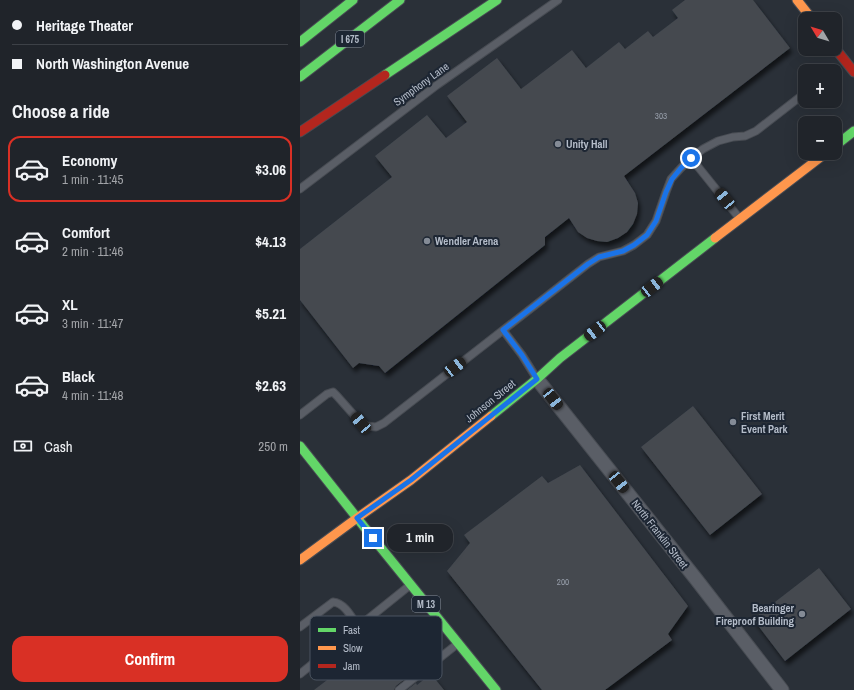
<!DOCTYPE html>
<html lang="en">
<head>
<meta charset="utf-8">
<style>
	:root { --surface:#20242a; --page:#2d3036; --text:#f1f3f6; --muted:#a2a4a8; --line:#3d4147; --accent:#d93025 }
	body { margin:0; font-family:"Archivo Narrow",sans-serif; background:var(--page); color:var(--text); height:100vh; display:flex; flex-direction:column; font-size:15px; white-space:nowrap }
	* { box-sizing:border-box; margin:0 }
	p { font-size:13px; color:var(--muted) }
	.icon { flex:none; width:22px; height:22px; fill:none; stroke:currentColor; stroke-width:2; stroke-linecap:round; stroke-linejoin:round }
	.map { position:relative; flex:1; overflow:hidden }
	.drawer { display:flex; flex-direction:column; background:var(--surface); width:300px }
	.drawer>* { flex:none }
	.hud { display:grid; align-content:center; height:88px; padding:0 12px; background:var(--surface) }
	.needle { width:26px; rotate:308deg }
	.controls { position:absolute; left:498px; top:12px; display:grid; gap:8px }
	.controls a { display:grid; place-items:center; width:44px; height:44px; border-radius:8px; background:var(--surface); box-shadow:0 4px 16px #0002,0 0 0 1px var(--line); font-size:20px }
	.end { position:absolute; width:18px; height:18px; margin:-9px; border:5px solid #1a73e8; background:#fff; box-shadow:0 0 0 2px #fff }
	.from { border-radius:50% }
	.bubble { position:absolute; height:28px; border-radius:12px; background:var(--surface); box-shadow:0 4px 16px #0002,0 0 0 1px var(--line); font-size:13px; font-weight:800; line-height:28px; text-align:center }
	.car { position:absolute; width:12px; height:24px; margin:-12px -6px; border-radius:5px; box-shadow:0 0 3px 1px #0007; background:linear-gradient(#222 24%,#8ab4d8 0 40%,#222 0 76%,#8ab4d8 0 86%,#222 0) }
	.hud b { display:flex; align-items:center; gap:14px; height:38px; font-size:15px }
	.hud b+b { border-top:1px solid var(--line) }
	.hud i { width:10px; height:10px; background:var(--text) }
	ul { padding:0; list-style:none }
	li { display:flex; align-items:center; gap:12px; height:66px; margin:0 8px 6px; padding:0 4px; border:2px solid transparent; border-radius:12px }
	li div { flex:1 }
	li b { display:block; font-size:15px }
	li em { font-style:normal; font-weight:800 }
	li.current { border-color:var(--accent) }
	li>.icon { width:36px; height:36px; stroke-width:1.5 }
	h2 { padding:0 12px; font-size:18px; line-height:48px }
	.pay { display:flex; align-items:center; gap:10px; height:44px; padding:0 12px; font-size:15px }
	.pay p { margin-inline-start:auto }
	.action { display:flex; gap:8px; margin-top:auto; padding:8px 12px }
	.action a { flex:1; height:46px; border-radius:12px; background:var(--accent); color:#fff; font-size:16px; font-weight:800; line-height:46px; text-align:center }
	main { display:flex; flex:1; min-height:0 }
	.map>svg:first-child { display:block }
</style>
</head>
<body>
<main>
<section class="drawer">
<div class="hud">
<b><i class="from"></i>Heritage Theater</b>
<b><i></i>North Washington Avenue</b>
</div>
<h2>Choose a ride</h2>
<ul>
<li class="current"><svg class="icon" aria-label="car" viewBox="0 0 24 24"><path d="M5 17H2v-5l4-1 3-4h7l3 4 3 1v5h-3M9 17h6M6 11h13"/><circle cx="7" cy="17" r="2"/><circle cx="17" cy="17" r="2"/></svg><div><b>Economy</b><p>1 min · 11:45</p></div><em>$3.06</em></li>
<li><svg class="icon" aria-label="car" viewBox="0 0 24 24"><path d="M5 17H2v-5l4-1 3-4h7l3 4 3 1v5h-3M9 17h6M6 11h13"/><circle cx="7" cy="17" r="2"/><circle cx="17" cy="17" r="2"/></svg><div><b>Comfort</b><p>2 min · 11:46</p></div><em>$4.13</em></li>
<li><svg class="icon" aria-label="car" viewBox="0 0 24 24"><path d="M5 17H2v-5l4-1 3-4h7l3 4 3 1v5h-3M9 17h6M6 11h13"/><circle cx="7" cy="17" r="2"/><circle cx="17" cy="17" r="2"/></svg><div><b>XL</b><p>3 min · 11:47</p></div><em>$5.21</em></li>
<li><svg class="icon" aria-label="car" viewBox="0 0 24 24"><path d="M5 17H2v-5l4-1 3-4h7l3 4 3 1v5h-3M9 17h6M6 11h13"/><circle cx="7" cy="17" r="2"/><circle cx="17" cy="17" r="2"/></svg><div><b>Black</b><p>4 min · 11:48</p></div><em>$2.63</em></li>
</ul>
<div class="pay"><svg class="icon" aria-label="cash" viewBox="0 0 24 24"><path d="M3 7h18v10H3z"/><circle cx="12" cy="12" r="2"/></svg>Cash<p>250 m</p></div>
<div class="action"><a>Confirm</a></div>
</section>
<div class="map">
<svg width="554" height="690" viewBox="0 0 554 690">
	<defs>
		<filter id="shadow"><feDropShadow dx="2.5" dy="4.5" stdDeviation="2" flood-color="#0009"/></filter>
	</defs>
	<rect width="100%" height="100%" fill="#2a3038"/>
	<path fill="#444950" filter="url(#shadow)" d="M385 0H453L490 48 324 176 335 193 338 203 337 214 333 224 327 232 318 238 307 242 297 241 287 238 278 232 269 218 245 237V245L85 373 79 366 59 363 53 368 0 300V249L92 177 75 156 127 115 146 138 167 122 147 96 197 58 221 89 272 50 286 68 319 42 325 49 348 31 353 37 378 18 372 10Z
		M393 406 462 494 410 535 341 447Z
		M280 465 388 606 368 634 372 640 305 690H242L147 571 170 543 164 535 242 476 248 483Z
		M519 568 551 609 485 661 453 619Z
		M82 638 110 675 96 686 94 690H14Z
		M131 674 144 690H107L116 683 117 685Z"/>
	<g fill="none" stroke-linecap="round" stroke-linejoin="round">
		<defs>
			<path id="lane" d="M391 158 440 219
				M0 189 137 85 258 0
				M203 330 222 355 237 379
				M0 415 27 394 33 392 37 396 61 423 67 426 76 427 84 423 288 264 299 257 323 251 334 245 347 235 356 221 366 192 371 179 381 168 391 158 403 149 418 141 433 137 445 136 456 131 505 93
				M0 627 33 602C45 603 52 618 58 627L0 674
				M58 627 109 586
				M99 690 156 645"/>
			<path id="street" d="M237 379 396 579 482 690"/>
			<path id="fast" d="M0 42 53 0
				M85 75 197 0
				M0 77 100 0
				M535 146 554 131
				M191 416 237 379 260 358 415 238
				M0 446 73 538 196 690"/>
			<path id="slow" d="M497 0 512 19
				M415 238 526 153
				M0 560 57 518 111 480 191 416"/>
			<path id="jam" d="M535 48 554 72
				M0 132 85 75"/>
		</defs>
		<use href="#lane" stroke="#484c53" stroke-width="9"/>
		<use href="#street" stroke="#484c53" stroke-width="15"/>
		<use href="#fast" stroke="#484c53" stroke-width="11"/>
		<use href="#slow" stroke="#484c53" stroke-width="11"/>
		<use href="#jam" stroke="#484c53" stroke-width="11"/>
		<use href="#lane" stroke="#5a5e66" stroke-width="7"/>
		<use href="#street" stroke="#5a5e66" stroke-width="13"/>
		<use href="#fast" stroke="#63d668" stroke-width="9"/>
		<use href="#slow" stroke="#ff974d" stroke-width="9"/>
		<use href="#jam" stroke="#b3261e" stroke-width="9"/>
	</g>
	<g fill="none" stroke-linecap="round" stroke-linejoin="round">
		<path stroke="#1a73e8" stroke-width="5" d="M73 538 57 518 111 480 237 379 222 355 203 330 288 264 299 257 323 251 334 245 347 235 356 221 366 192 372 179 381 168 391 158"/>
	</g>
	<g fill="#848b96" stroke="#1d2633" stroke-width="1.5">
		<circle cx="258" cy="144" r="4"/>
		<circle cx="127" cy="241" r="4"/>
		<circle cx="433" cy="422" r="4"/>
		<circle cx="502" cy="614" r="4"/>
	</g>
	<g text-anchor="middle" stroke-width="4" stroke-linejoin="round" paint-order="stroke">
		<g font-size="9" fill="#989fab">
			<text x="361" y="119">303</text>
			<text x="263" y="585">200</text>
		</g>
		<g fill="#1d2633" stroke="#878f9c" stroke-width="1">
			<rect x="36" y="31" width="28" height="16" rx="3"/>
			<rect x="112" y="596" width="28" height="16" rx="3"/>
		</g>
		<g font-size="10" font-weight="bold" fill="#b4bcc9">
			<text x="50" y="43">I 675</text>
			<text x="126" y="608">M 13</text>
		</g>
		<g font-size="11" fill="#b4bcc9" stroke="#1d2633">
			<text transform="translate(121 84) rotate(-36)" y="4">Symphony Lane</text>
			<text transform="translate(190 401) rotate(-39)" y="4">Johnson Street</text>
			<text transform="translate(360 534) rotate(52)" y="4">North Franklin Street</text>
		</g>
		<g font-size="11" font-weight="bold" fill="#b4bcc9" stroke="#1d2633" text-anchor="start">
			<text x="266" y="148">Unity Hall</text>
			<text x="135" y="245">Wendler Arena</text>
			<text x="441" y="420">First Merit<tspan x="441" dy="13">Event Park</tspan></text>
			<text x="494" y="612" text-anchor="end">Bearinger<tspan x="494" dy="13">Fireproof Building</tspan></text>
		</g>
	</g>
	<rect x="10" y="616" width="132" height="64" rx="6" fill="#1d2633" stroke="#4a5360" stroke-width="1"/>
	<rect x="18" y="628" width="18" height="4" fill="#63d668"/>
	<rect x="18" y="646" width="18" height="4" fill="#ff974d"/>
	<rect x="18" y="664" width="18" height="4" fill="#b3261e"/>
	<g font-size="11" fill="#b4bcc9">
		<text x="43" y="634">Fast</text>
		<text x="43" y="652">Slow</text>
		<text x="43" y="670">Jam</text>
	</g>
</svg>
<div class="controls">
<a><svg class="needle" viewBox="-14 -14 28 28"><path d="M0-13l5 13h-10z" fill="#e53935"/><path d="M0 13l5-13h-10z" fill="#a2a4a8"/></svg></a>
<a>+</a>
<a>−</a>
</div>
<i class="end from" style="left:391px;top:158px"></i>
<i class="end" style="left:73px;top:538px"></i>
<div class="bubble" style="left:87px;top:524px;width:66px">1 min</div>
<i class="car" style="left:425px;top:199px;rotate:321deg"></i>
<i class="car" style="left:352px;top:287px;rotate:52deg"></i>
<i class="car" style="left:295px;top:331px;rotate:232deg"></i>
<i class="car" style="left:155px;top:367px;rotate:52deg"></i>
<i class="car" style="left:253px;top:399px;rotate:142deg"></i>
<i class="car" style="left:61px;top:423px;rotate:320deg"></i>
<i class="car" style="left:319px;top:482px;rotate:142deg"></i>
</div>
</main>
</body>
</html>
